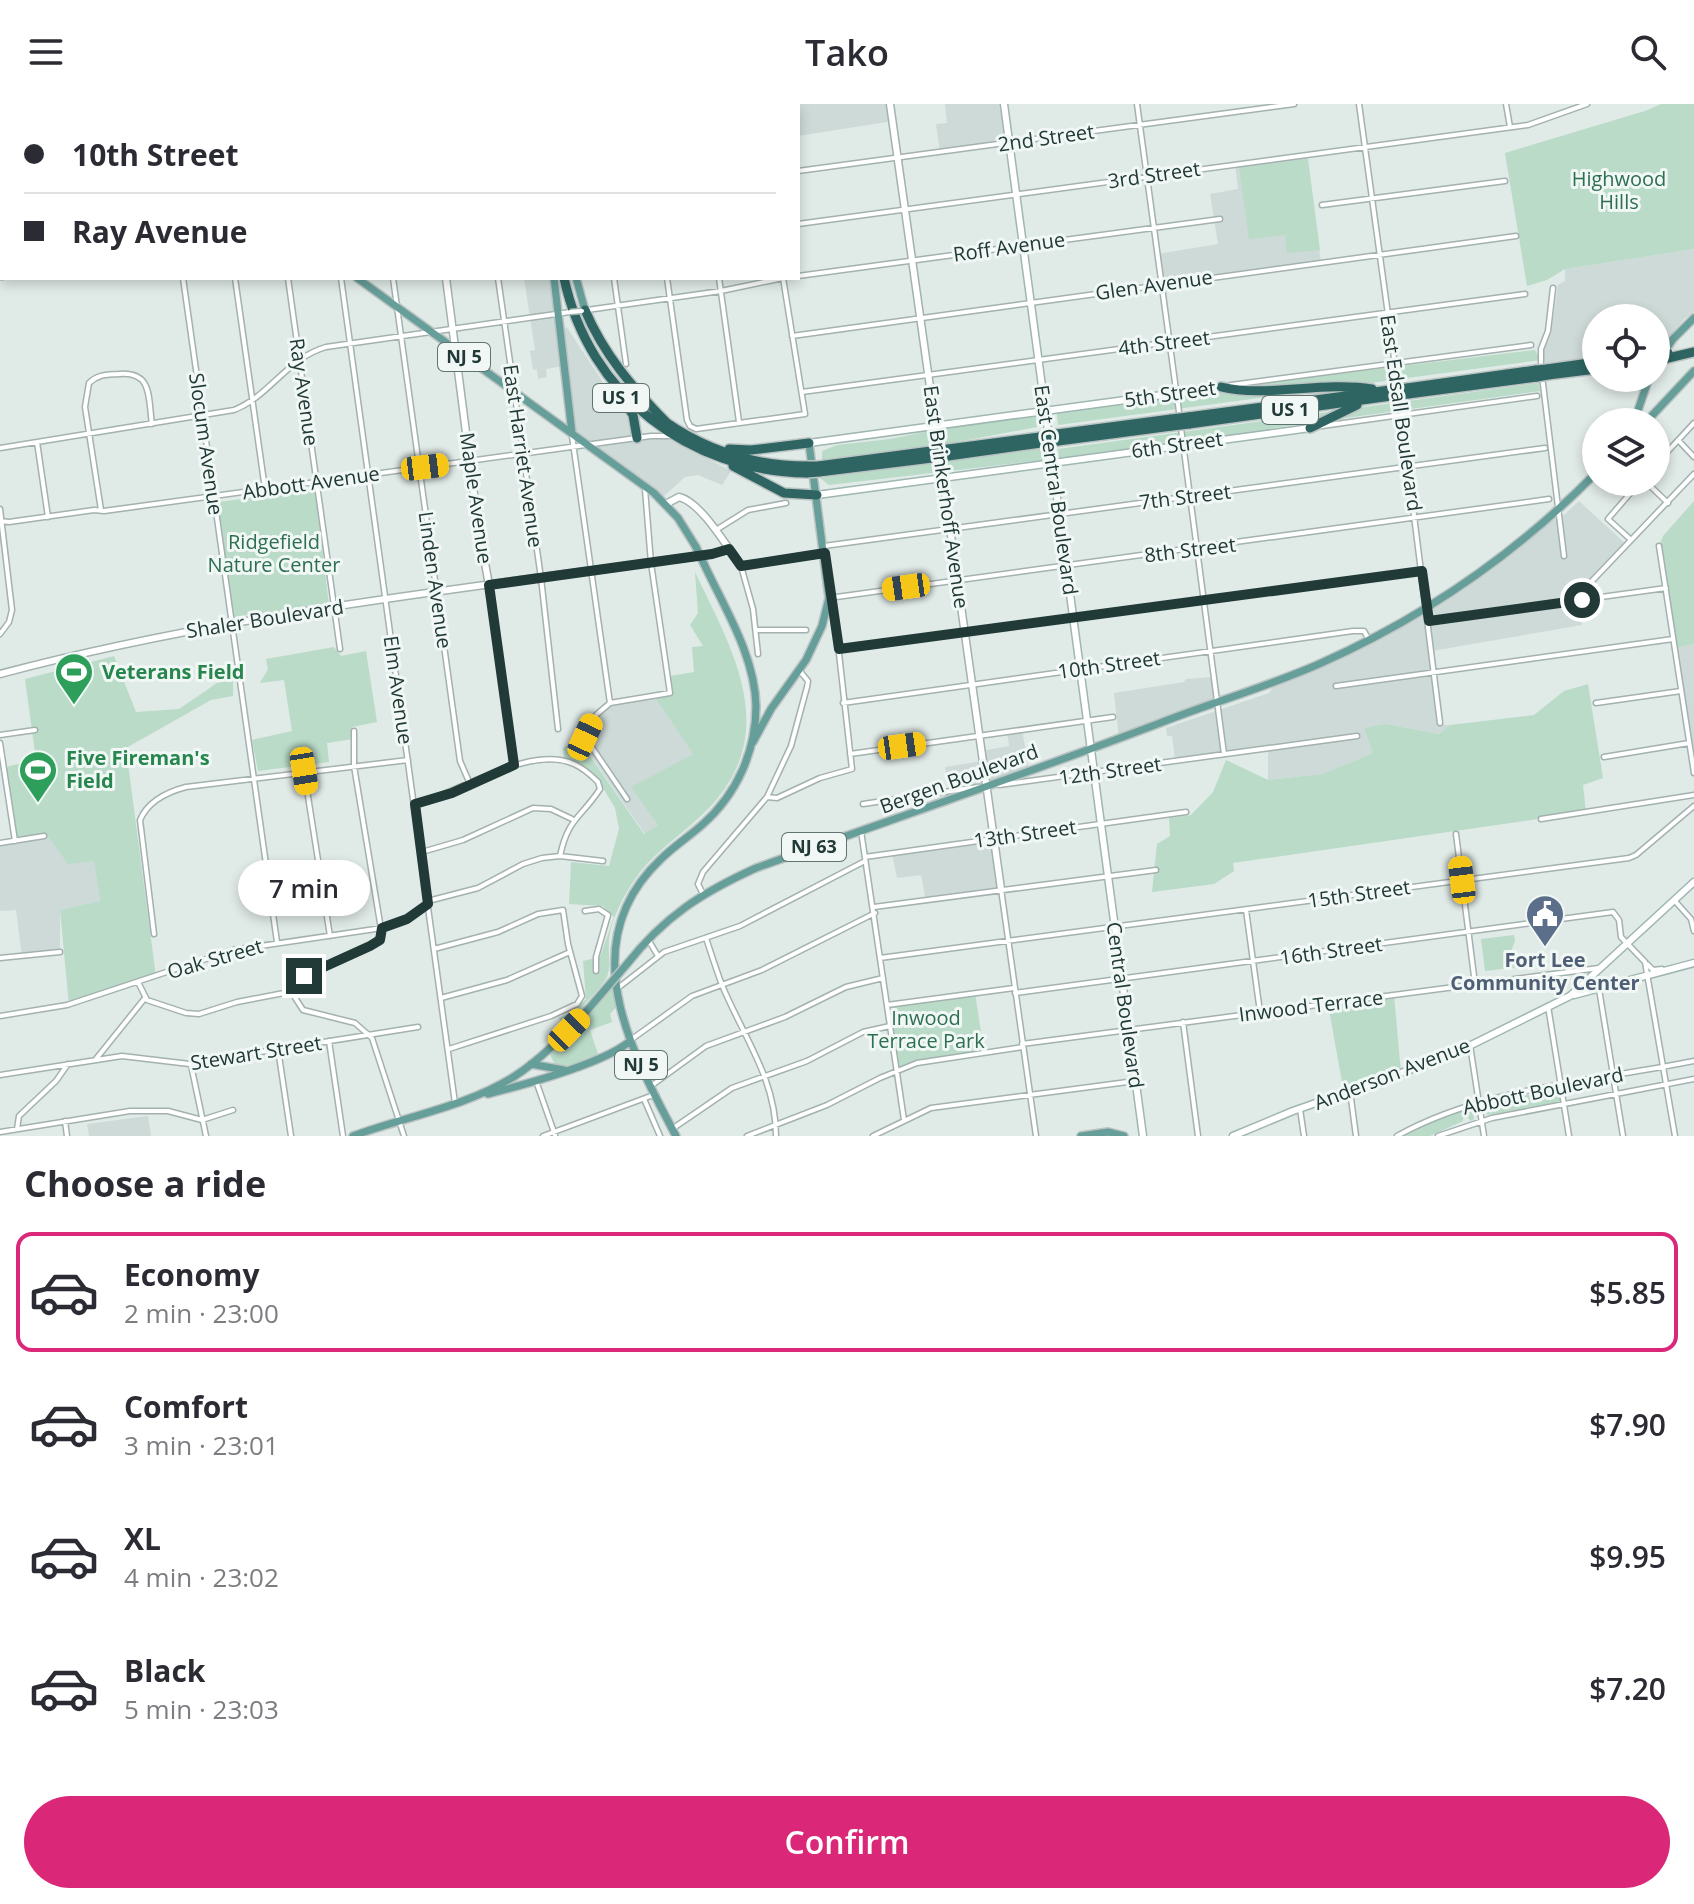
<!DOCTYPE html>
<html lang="en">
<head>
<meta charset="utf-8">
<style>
	:root { --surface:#fff; --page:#f2f2f3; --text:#2b2b33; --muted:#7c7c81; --line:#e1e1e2; --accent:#db2777 }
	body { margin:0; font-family:"Open Sans",sans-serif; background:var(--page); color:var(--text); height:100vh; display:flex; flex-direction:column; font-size:30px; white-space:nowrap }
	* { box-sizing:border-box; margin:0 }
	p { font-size:26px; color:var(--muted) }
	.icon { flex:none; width:44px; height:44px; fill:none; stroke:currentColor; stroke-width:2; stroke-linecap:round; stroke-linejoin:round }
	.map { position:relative; height:1032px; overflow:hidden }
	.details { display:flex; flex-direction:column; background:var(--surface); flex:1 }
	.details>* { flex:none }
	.top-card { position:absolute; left:0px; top:0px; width:800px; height:176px; box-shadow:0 4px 12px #0003; display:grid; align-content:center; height:176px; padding:0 24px; background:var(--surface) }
	.fabs { position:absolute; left:1582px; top:200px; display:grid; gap:16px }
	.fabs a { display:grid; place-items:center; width:88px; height:88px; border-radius:50%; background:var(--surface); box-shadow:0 4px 12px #0003; font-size:40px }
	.end { position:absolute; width:36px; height:36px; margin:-18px; border:10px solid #213a37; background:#fff; box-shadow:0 0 0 4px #fff }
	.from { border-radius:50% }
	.bubble { position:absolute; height:56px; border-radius:28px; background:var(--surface); box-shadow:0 4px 12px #0003; font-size:26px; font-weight:600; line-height:56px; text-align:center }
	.car { position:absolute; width:24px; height:48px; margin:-24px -12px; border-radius:10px; box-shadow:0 0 6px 2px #0007; background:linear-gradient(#f5c518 24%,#345 0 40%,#f5c518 0 76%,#345 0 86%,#f5c518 0) }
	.top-card b { display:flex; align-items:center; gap:28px; height:76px; font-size:30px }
	.top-card b+b { border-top:2px solid var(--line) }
	.top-card i { width:20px; height:20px; background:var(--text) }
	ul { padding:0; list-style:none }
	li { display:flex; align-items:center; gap:24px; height:120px; margin:0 16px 12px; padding:0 8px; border:4px solid transparent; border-radius:16px }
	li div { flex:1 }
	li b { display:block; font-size:30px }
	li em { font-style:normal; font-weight:600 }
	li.on { border-color:var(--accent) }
	li>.icon { width:72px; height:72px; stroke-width:1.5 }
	h2 { padding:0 24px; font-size:36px; line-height:96px }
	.action { display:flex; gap:16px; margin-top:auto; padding:16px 24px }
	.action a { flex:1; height:92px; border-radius:48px; background:var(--accent); color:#fff; font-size:32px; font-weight:600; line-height:92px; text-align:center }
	header { display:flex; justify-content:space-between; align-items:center; height:104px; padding:0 24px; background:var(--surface); font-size:36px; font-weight:600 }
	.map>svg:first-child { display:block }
</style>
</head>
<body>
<header><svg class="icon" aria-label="menu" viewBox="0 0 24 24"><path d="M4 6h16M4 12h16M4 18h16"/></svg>Tako<svg class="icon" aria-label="search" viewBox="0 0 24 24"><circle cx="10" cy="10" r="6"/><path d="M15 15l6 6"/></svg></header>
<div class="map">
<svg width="1694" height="1032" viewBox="0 0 1694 1032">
	<rect width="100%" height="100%" fill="#e0eae7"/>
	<path fill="#cedad7" d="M0 0H248L2 2 0 99Z
		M786 0H893V17L798 32V2Z
		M945 0H1004L1010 39 940 48 936 20 947 19Z
		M1307 51 1321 159 1161 180 1157 150 1218 140 1210 90 1238 85 1235 60Z
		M1694 145V208L1684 215 1660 246H1656V214H1596V255L1547 262 1541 249 1551 230 1558 181 1565 177V165Z
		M524 174H554L563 262 546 265 547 273 538 275 537 265 533 266 530 247 535 246Z
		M562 221 568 225 608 286 628 306 634 337 669 334 731 367 722 381 698 371 685 373 664 392 573 327 572 291Z
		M1579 397 1628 442 1593 478 1582 496 1578 497 1582 521 1432 547 1434 569 1404 573 1434 571 1441 621H1450L1439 630 1386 620 1365 625 1373 649 1322 670 1268 676V645L1175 654 1172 632H1167L1166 624 1269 589 1277 577 1427 505 1536 425 1565 410Z
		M1694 540V664L1674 544Z
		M1213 573V596L1168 612 1119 635 1114 589 1184 578 1186 575Z
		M654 592 693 650 632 683 658 721 645 730 591 652 579 646 574 637 584 630 583 624 610 599Z
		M1022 625 1029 667 986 682 949 687 945 663 982 657 981 647 1009 642 1007 627Z
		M48 731 94 756 100 797 60 806V848L22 853 16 806 0 807V740Z
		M994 734 1001 785 926 797 921 771 897 774 892 749Z
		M148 1012 151 1032H89L87 1020Z"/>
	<path fill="#b9dbc8" d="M1661 0H1694V145L1565 165 1547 176 1527 182 1505 49 1645 7Z
		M1308 55 1320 146 1287 149 1285 131 1249 135 1239 63Z
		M1535 246 1540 256 1058 321 1056 304Z
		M1539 279 1540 287 1059 354 1058 345Z
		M1035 306 1037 323 920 345 822 356V347L837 341 890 335Z
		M1042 344 1043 356 829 381 820 374Z
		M315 386 329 501 232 513 218 398Z
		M1694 397V540L1674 544 1659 442 1663 432Z
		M695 468C732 546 782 627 709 704 685 729 655 746 635 775 623 792 611 816 609 836 608 847 611 863 607 873 602 884 572 912 563 923L559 914 570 909 586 895 583 857 600 853 614 813 603 802 569 800 571 758 609 762 619 725 615 704 597 674 564 654 563 644 572 638 579 646 590 652 644 730 658 721 631 683 693 650 656 595 673 588 670 572 694 568 692 543 703 542 690 521 698 509Z
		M334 543 341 552 366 547 377 618 352 623 353 635 327 639 329 658 258 667 252 636 292 627 284 576 260 579 268 565 266 555Z
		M114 552 136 608 179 605 217 579 233 576V592L211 596 126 644 156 873 69 901 60 806 100 797 94 757 68 760 48 732 15 737 3 667 9 662 36 656 25 575Z
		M1588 580 1603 674 1583 681 1586 708 1233 759 1234 767 1214 780 1152 788 1157 740 1170 732 1169 714 1191 711 1213 688 1226 656 1268 676 1322 670 1373 649 1364 624 1386 620 1439 630 1450 621 1534 611 1564 587Z
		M1514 831 1515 837 1511 847 1517 854 1519 863 1485 867 1481 835Z
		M615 874 619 900 610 910 612 918 590 926 599 953 564 966C554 962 551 955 549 945Z
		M975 889 984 948 928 956 897 969 887 901Z
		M1394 891 1401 969 1344 989 1328 900Z
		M1557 985 1561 995 1559 998 1487 1011 1486 999Z
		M1472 1003 1474 1015 1470 1017 1468 1013 1463 1014V1017L1430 1032H1404L1433 1017Z"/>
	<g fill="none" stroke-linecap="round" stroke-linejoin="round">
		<defs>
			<path id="minor" d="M158 0V2
				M264 0V2
				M316 0V2
				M369 0V2
				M483 0 484 2
				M589 0V2
				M642 0V2
				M694 0V2
				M758 0 759 2
				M1137 0 1180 315
				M1359 0 1398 283
				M1506 0 1510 23
				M798 67 1294 0
				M1322 101 1505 77
				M798 120 1528 21 1587 0
				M798 172 1220 115
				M183 174 277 838
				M235 174 265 385
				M288 174 340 545
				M341 174 455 999
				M393 174 460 657 470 680
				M498 174 541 474 558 625
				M614 174 626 260
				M667 174 687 316 690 322 696 325 805 310 783 174
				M719 174 739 318
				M587 206 721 187 783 174
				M792 232 1516 132
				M1541 263V245L1548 227 1553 184
				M1542 272 1564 452
				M1231 281 1531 241
				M802 288 1525 190
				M1399 292 1440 619
				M1322 322 1537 292
				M1181 324 1224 650
				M572 332 610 599
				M1678 336 1694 353
				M37 338 48 413
				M0 344 234 306C270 292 287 254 326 243L570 208
				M1656 360 1694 319
				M1646 378 1668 399
				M0 405 12 506 9 518 0 530
				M101 406 85 303 89 279C98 270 107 271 119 270 153 267 148 294 152 320
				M0 417 9 418 94 406 104 407 651 332H669
				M716 426 748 406 786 399
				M1630 435 1608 415 1640 378
				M824 442 1545 344
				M1659 442 1694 669
				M741 462 753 505 758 550
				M489 481 514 661
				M1582 496 1592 477 1694 370
				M1429 517 1666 484
				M756 526H806
				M839 545 1422 467
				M1336 582 1673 535
				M843 599 1353 527H1364L1369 536
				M1596 599 1681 587
				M354 627V662L382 831 370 842 304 872 297 879 294 892 303 906 355 919 372 934 404 1032
				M0 631 35 626
				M0 639 15 737
				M850 650 1113 613
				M1604 653 1689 639
				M304 667 330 832
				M999 681 1357 632
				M767 693 777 694 820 674 852 665 835 514 829 494 1549 395
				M627 695 585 633 596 611 610 599 670 589 651 459 645 385
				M415 700C460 689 529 640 574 660 583 664 591 671 598 678L600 685C581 714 568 714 560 752
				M863 700 978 683
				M1541 715 1694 691
				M861 727 904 1016
				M1456 730 1475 880
				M0 739 44 732
				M422 748 463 736 533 704 551 705 572 715
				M865 753 1186 708
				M1001 785 1036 1032
				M703 790 698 780 703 768 767 693 791 642 807 583 808 577 799 566
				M1674 796 1691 815 1694 827
				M428 797 478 784 523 760 542 754 560 752 603 757
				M874 803 1156 766
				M1246 806 1260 908
				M585 807 599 805 608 811 596 853V867
				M154 830 140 716C148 697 167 688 186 683L408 656
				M706 834C711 849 716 865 722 881 743 932 776 975 776 1032
				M649 837 658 852
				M434 845 498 828 538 810 563 806 568 840 582 892 577 900 551 912 449 945
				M0 854 60 848
				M880 854 1629 754 1636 751 1694 702
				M1647 860 1653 866 1662 865
				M138 878 147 896 186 909 199 910 237 898 284 889
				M618 884 664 848 740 822 865 757
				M1599 885 1623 1032
				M1015 889 1613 808 1619 816 1621 833 1645 858 1675 1032
				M441 894 507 876 570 848
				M887 901 1014 884
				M1548 902 1569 1032
				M0 912 67 901 233 846 382 824 407 815 428 800
				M1183 918 1198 1032
				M632 935 692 892 762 866 875 809
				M329 937 343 1032
				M1022 940 1599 864
				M1470 941 1484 1032
				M278 945 291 1032
				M96 955 145 894
				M191 961 206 1032
				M0 971 122 952 198 961 242 951 418 923
				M536 977 555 1031
				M651 982 706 942 785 913 846 883 883 874
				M1350 987 1356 1032
				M644 995 660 1032
				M1300 1005 1304 1032
				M65 1017 67 1032
				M17 1025 19 1012 56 977 68 960
				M672 1025 732 984 807 957 863 928 890 922
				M0 1028 130 1007H168L202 1016 233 1006
				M543 1032 656 990
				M747 1032 827 1001 880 974 917 959 1023 943
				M873 1032 931 1004 1135 977
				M1397 1032C1485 983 1596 977 1694 957
				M1438 1032 1492 1014 1694 975"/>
			<path id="tertiary" d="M422 0V2
				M890 0 1001 785
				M446 174 478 421 489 481
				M666 400 679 393C701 398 727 443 741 462L825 449
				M0 570C233 508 474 484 712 450L729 445"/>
			<path id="secondary" d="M1004 0 1143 1032
				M746 2 753 0
				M809 339 1221 283
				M817 391 1310 324
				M1574 891 1694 859
				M1233 1032 1293 1007 1449 952 1570 892 1694 778"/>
			<path id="primary" d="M549 0 550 2
				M272 2 277 0
				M0 111H2
				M0 172H2
				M357 174 654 389 678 414 696 443
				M554 174 572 329
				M576 174 585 206
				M1656 259 1673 235 1694 214
				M1634 318 1649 274
				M1646 318 1694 267
				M753 638 771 605 806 556 822 522 829 494 809 339
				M627 860C664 813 701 789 756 764 890 716 1026 670 1160 619 1213 598 1267 583 1319 560 1423 514 1516 450 1596 369
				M531 960 564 966
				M488 990C523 981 605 959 630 937
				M353 1032C407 1012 466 1003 515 972 541 955 563 932 584 910
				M676 1032C629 944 573 838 661 755 674 742 690 732 703 720 737 690 756 647 756 602 755 552 725 505 704 460
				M1081 1032 1108 1028 1124 1032"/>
			<path id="motorway" d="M530 0 531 2
				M542 0 543 2
				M564 174C589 291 689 367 807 369
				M585 206C604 251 633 284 666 318
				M1664 255 1694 248
				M1547 265 1596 258
				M1548 271 1596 265
				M1221 283C1266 294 1322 277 1372 285
				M1407 284 1536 266
				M1408 290 1537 273
				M623 296 633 311 637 334
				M1188 313 1390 286
				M664 317C707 347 755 362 807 362
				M1189 320 1391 292
				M1310 324 1357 301
				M1057 330 1171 315
				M1058 337 1172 322
				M729 345 751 346 809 339
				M948 345 1040 333
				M948 352 1041 339
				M733 362 784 389 817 391
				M818 362 931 347
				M819 368 932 354"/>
		</defs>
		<use href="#minor" stroke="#a3b2af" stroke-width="7"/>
		<use href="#tertiary" stroke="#a3b2af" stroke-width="9"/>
		<use href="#secondary" stroke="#9fb6b1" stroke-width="9"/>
		<use href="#primary" stroke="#bcc4c3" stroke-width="10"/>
		<use href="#motorway" stroke="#bcc4c3" stroke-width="12"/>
		<use href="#minor" stroke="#fff" stroke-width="4"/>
		<use href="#tertiary" stroke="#fff" stroke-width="6"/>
		<use href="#secondary" stroke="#fff" stroke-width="6"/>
		<use href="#primary" stroke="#669e99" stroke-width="7"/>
		<use href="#motorway" stroke="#2e6562" stroke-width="9"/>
		<defs>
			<path id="minor-bridge" d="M570 208 582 207"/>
			<path id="primary-bridge" d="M696 443 704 460
				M584 910 627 860"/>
			<path id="motorway-bridge" d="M1656 250 1668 249
				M1536 266 1547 265
				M1537 273 1548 271
				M1390 286 1407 284
				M1391 292 1408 290
				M1171 315 1188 313
				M1172 322 1189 320
				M1040 333 1057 330
				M1041 339 1058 337
				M931 347 948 345
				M932 354 948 352
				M807 362H818
				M807 369 819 368"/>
		</defs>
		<use href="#minor-bridge" stroke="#a3b2af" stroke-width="7" stroke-linecap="butt"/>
		<use href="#primary-bridge" stroke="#bcc4c3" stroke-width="10" stroke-linecap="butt"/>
		<use href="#motorway-bridge" stroke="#bcc4c3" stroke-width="12" stroke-linecap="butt"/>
		<use href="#minor-bridge" stroke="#fff" stroke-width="4"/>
		<use href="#primary-bridge" stroke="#669e99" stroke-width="7"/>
		<use href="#motorway-bridge" stroke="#2e6562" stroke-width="9"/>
	</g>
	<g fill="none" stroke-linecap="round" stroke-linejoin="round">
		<path stroke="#213a37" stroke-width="10" d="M304 872 370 842 380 836 382 824 407 815 428 800 415 700 452 689 514 661 489 481 712 450 729 445 741 462 825 449 839 545 1422 467 1429 517 1582 496"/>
	</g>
	<defs>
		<symbol id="stadium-pin" viewBox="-11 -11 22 30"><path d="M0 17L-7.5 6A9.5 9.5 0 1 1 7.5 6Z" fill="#2e9e5b" stroke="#f0f7f5"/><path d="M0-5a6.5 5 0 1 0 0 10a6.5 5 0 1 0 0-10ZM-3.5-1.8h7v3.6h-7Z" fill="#fff"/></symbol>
		<symbol id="civic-pin" viewBox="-11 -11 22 30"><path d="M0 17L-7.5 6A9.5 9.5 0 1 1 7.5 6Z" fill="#5c6f8a" stroke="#f0f7f5"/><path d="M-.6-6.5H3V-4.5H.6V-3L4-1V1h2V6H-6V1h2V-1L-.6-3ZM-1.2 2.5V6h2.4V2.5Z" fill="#fff"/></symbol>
	</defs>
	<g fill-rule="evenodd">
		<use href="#stadium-pin" x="52" y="546" width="44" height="60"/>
		<use href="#stadium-pin" x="16" y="644" width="44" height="60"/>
		<use href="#civic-pin" x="1523" y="788" width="44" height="60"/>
	</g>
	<g text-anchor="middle" stroke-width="6" stroke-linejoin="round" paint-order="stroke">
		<g fill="#f0f7f5" stroke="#5f7370" stroke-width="2">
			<rect x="438" y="239" width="52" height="28" rx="6"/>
			<rect x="593" y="280" width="56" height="28" rx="6"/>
			<rect x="1262" y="292" width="56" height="28" rx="6"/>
			<rect x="782" y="729" width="64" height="28" rx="6"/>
			<rect x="615" y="947" width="52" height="28" rx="6"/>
		</g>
		<g font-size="18" font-weight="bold" fill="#213a37">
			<text x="464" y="259">NJ 5</text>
			<text x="621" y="300">US 1</text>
			<text x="1290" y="312">US 1</text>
			<text x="814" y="749">NJ 63</text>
			<text x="641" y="967">NJ 5</text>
		</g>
		<g font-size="20" fill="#213a37" stroke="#f0f7f5">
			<text transform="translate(1046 34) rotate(-8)" y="7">2nd Street</text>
			<text transform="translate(1154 71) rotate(-8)" y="7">3rd Street</text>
			<text transform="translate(1009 143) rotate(-8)" y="7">Roff Avenue</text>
			<text transform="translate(1154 181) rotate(-8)" y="7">Glen Avenue</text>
			<text transform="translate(1164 239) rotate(-7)" y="7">4th Street</text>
			<text transform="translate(304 288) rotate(82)" y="7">Ray Avenue</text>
			<text transform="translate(1170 290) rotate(-8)" y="7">5th Street</text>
			<text transform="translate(1401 309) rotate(82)" y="7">East Edsall Boulevard</text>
			<text transform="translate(206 340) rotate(82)" y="7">Slocum Avenue</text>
			<text transform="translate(1177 341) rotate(-8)" y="7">6th Street</text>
			<text transform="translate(523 352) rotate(82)" y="7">East Harriet Avenue</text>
			<text transform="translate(311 379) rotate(-8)" y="7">Abbott Avenue</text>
			<text transform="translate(1056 386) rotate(82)" y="7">East Central Boulevard</text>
			<text transform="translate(946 393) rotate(82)" y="7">East Brinkerhoff Avenue</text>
			<text transform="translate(1185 393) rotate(-7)" y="7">7th Street</text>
			<text transform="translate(476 394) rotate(82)" y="7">Maple Avenue</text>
			<text transform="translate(1190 446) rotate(-7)" y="7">8th Street</text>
			<text transform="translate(435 476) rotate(82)" y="7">Linden Avenue</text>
			<text transform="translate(265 515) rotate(-9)" y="7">Shaler Boulevard</text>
			<text transform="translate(1109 561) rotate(-8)" y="7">10th Street</text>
			<text transform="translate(398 586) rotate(82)" y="7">Elm Avenue</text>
			<text transform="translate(1110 667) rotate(-8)" y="7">12th Street</text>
			<text transform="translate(959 675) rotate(-20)" y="7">Bergen Boulevard</text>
			<text transform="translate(1025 730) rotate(-8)" y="7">13th Street</text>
			<text transform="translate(1359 790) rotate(-8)" y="7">15th Street</text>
			<text transform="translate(1331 847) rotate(-8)" y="7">16th Street</text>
			<text transform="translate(215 855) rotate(-16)" y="7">Oak Street</text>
			<text transform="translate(1125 901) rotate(82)" y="7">Central Boulevard</text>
			<text transform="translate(1311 902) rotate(-7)" y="7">Inwood Terrace</text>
			<text transform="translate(256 949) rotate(-9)" y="7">Stewart Street</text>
			<text transform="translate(1392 970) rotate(-21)" y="7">Anderson Avenue</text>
			<text transform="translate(1543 987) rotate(-12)" y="7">Abbott Boulevard</text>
		</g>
		<g font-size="20" fill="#2d6f51" stroke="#f0f7f5">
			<text x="1619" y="82">Highwood<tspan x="1619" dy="23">Hills</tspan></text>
			<text x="274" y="445">Ridgefield<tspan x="274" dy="23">Nature Center</tspan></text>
			<text x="926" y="921">Inwood<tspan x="926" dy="23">Terrace Park</tspan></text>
		</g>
		<g font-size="20" font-weight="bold" fill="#27864d" stroke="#f0f7f5" text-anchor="start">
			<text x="102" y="575">Veterans Field</text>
			<text x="66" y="661">Five Fireman's<tspan x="66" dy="23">Field</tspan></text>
		</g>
		<g font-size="20" font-weight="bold" fill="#4e5e75" stroke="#f0f7f5">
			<text x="1545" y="863">Fort Lee<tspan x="1545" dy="23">Community Center</tspan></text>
		</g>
	</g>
</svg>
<div class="fabs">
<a><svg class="icon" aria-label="locate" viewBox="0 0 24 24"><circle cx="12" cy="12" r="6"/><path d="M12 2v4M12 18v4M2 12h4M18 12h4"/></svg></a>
<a><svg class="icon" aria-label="layers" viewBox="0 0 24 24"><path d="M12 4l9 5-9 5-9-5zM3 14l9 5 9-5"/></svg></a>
</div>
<i class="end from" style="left:1582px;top:496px"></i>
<i class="end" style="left:304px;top:872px"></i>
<div class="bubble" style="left:238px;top:756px;width:132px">7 min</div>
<i class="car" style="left:425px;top:363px;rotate:83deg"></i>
<i class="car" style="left:906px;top:483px;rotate:262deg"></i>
<i class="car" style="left:585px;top:633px;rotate:25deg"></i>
<i class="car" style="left:902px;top:642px;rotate:82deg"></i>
<i class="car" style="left:304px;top:667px;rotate:171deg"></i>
<i class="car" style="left:1462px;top:776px;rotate:353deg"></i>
<i class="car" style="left:569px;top:926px;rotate:44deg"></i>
<div class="top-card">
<b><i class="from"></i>10th Street</b>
<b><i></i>Ray Avenue</b>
</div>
</div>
<section class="details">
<h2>Choose a ride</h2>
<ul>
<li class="on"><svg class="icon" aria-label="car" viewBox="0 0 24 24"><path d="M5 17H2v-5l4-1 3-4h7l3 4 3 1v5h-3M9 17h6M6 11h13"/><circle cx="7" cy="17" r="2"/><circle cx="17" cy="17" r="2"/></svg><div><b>Economy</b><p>2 min · 23:00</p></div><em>$5.85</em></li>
<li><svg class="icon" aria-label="car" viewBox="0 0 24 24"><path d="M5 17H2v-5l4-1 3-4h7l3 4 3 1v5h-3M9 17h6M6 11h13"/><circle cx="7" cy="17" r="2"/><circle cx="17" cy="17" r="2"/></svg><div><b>Comfort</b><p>3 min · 23:01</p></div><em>$7.90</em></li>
<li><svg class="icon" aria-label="car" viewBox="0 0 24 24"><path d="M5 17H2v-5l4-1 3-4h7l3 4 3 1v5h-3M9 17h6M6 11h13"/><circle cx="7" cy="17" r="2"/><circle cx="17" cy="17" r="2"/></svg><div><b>XL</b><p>4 min · 23:02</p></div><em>$9.95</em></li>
<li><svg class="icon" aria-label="car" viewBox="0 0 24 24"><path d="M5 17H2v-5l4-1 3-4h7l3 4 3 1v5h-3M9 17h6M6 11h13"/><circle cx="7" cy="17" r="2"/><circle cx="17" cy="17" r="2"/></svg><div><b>Black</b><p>5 min · 23:03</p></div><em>$7.20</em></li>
</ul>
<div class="action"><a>Confirm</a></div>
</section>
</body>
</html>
